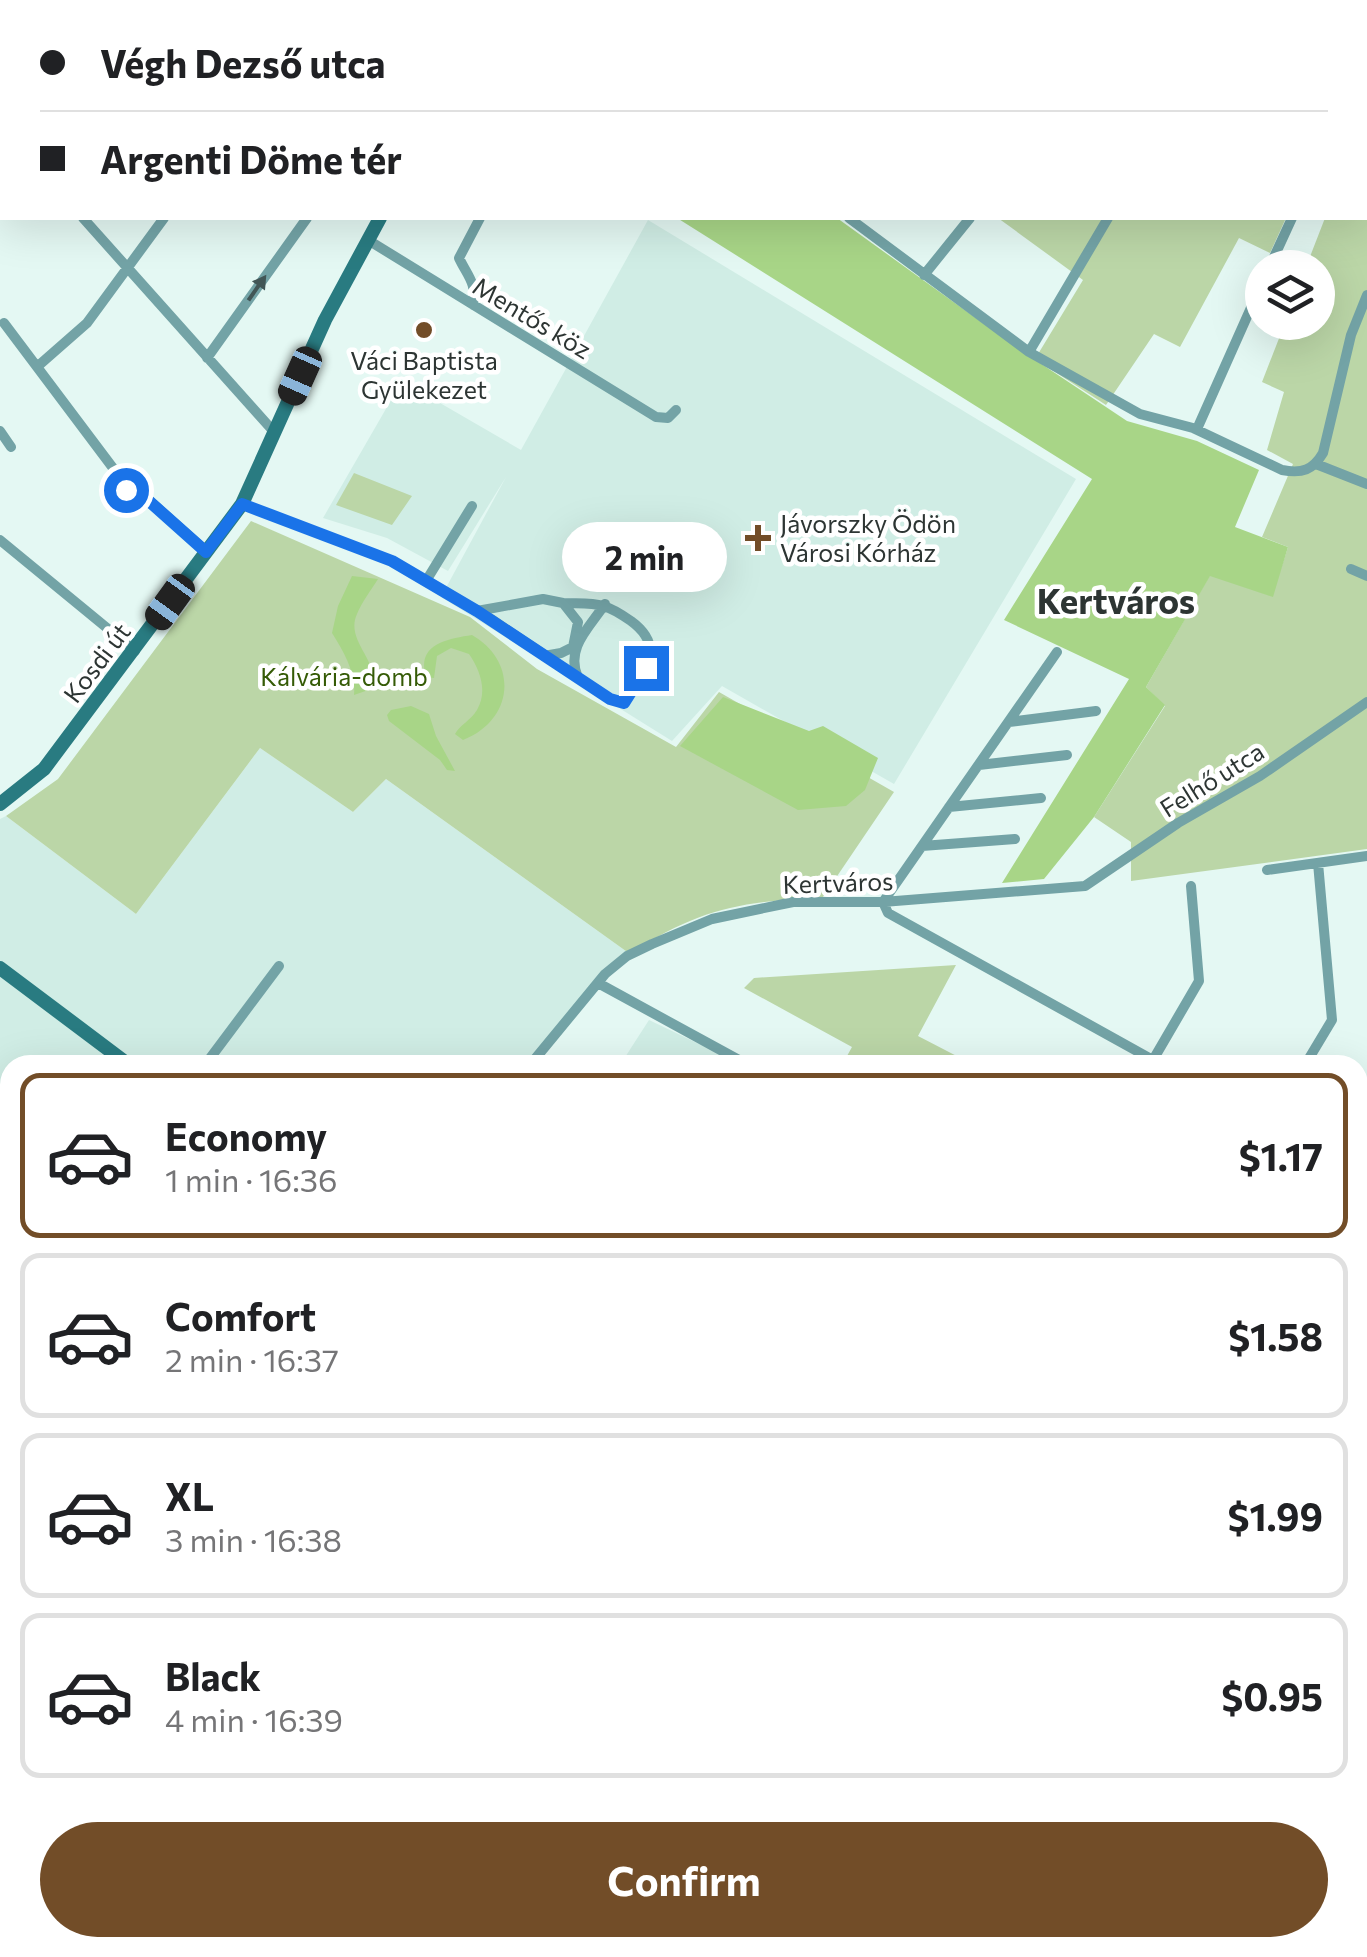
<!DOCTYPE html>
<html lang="en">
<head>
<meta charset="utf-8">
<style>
	:root { --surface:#fff; --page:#f2f2f2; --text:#202124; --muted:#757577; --line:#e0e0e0; --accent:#724d28 }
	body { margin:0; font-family:Commissioner,sans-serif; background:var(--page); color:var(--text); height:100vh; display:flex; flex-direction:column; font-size:38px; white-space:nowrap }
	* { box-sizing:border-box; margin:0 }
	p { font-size:32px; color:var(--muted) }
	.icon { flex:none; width:55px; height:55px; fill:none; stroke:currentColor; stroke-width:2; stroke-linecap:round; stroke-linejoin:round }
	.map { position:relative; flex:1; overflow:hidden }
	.sheet { position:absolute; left:0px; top:1055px; width:1368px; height:902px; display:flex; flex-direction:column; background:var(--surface); border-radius:30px 30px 0 0; box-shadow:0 10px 40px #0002 }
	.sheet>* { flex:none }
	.banner { position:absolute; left:0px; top:0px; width:1368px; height:220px; box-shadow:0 10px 40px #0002; display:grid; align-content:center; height:220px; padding:0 40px; background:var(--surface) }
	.tools { position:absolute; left:1245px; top:250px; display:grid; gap:20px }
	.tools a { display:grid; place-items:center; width:90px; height:90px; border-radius:50%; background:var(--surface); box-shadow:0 10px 40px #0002; font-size:50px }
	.end { position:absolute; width:45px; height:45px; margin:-22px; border:12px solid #1a73e8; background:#fff; box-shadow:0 0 0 5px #fff }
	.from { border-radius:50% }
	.bubble { position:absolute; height:70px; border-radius:35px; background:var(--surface); box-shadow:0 10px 40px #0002; font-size:32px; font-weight:700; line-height:70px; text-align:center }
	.car { position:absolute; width:30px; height:60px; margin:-30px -15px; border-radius:12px; box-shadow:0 0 8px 2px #0007; background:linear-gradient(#222 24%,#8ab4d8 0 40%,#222 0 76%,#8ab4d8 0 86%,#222 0) }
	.banner b { display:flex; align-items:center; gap:35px; height:95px; font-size:38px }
	.banner b+b { border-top:2px solid var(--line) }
	.banner i { width:25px; height:25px; background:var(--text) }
	ul { padding:18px 0 0; list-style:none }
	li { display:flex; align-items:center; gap:30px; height:165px; margin:0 20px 15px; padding:0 20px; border:5px solid var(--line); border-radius:20px }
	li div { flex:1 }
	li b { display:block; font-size:38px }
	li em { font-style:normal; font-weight:700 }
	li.on { border-color:var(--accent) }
	li>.icon { width:90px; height:90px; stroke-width:1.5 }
	.cta { display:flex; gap:20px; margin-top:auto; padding:20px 40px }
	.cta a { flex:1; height:115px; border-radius:60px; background:var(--accent); color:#fff; font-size:40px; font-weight:700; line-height:115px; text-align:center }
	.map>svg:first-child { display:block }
</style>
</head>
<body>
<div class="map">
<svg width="1367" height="1957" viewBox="0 0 1367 1957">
	<rect width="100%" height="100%" fill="#e4f8f3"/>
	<path fill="#d0ede5" d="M648 220 1076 479 894 784 722 686 672 741 441 597 506 477 448 571 387 538 323 518 402 381 521 450Z
		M260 748 353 812 386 779 630 954 527 1065H10V1435L0 1428V819L6 816 136 914Z
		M649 1020 743 1065H620Z
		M9 1555H10V1642L0 1638V1574Z
		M1367 1635V1957H861L854 1948H1358V1642Z
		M0 1885 10 1887V1948H49V1957H0Z
		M452 1948H717L724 1957H485Z"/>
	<path fill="#bbd6a7" d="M1079 0H1249L1254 2H1077Z
		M1367 107V849L1131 881V842L1094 817 1165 706 1146 687 1210 575 1272 596 1288 547 1262 537 1293 464 1267 450 1284 392 1262 382 1285 323 1318 322V268L1306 267 1325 218H1365Z
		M998 218H1286L1270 253 1239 238 1180 347 1154 334 1106 405 1035 359 1083 280Z
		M354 473 412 496 392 525 336 505Z
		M251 521 470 617 537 669 676 747 719 692 894 792 823 897C742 902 699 908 630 954L386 779 353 812 260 748 136 914 6 816 58 779Z
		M956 965 918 1036 974 1065H842L852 1047 744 988 754 978Z"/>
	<path fill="#a8d587" d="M677 218H837L1016 347 1127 421 1197 441 1259 470 1235 527 1288 547 1273 597 1210 576 1146 687 1165 705 1094 817 1044 879 1002 883 1129 679 1004 620 1092 479Z
		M352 576 378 579C371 590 362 602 357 614 345 640 378 659 374 688L354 695C356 673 344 652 332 633L338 606Z
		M472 635C519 662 514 720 463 740L455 734C460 725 471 720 477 710 488 691 480 670 469 654L451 648 437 656 434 678 426 677C416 644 447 639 472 635Z
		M723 697 809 731 823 726 878 758 865 790 846 806 798 810 680 746Z
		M411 706 429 714 436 736 455 771 447 770 440 760 389 721 387 715 391 710Z"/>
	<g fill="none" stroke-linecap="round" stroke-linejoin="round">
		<path stroke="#73a3a6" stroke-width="10" d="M316 0 320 2
			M564 0 568 2
			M951 0 954 2
			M97 2 99 0
			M395 2 397 0
			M753 2 755 0
			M1032 2 1035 0
			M1229 2 1231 0
			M1365 6 1367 7
			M0 61 2 63
			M1365 100 1367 101
			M0 143 2 139
			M83 218 275 433
			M849 218 1029 352 1140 414 1193 428 1282 470C1302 474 1313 470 1323 453L1351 335 1367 295
			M368 240 656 417 668 418 676 410
			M1269 268 1292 218
			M924 275 970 218
			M473 305C477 283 468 277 459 258L480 218
			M4 323 116 472
			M1029 352 1108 218
			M207 358 307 218
			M38 366 87 323 164 218
			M1197 429 1262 283
			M0 431 11 447
			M1316 464 1367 484
			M126 490 133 486 207 552
			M242 504 392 561 491 619 610 699 624 703C643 673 668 648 631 621 602 601 598 604 563 603
			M0 540 135 651
			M1351 569 1367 576
			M426 581 472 506
			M477 611 543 599 563 603 578 622 573 647 561 653 544 656
			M578 678C565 648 589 628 605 604
			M1009 722 1096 711
			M979 765 1067 755
			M949 807 1041 798
			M922 846 1015 839
			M1267 870 1367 856
			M883 902 888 913 1162 1065
			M883 902 1057 652
			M598 983 748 1065
			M1153 1060 1199 981 1191 886
			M205 1065 279 966
			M530 1065 605 974 627 956 652 944 712 919 793 902H883L1085 886 1178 823 1260 776 1367 702
			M1305 1065 1332 1020 1318 863
			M0 1438 10 1444
			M0 1559 10 1536
			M0 1648 10 1652
			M0 1825 10 1827"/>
		<path stroke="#297b81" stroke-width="14" d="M499 2 500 0
			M0 804 44 769 242 504 325 320 380 218
			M0 968 129 1065
			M0 1878 10 1880
			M373 1948 407 1957
			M861 1948 867 1957"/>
		<defs>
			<path id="rail" d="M0 1112 10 1118
				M645 1948 647 1957
				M689 1948 696 1957"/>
		</defs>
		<use href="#rail" stroke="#6a7673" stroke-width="6"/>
		<use href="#rail" stroke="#fff" stroke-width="2.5" stroke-dasharray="8" stroke-linecap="butt"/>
	</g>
	<defs><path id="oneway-solid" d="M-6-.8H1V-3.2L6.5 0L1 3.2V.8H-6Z" transform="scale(2.5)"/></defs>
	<use fill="#425656" href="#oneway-solid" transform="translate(257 288) rotate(-55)"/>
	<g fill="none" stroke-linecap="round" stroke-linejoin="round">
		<path stroke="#1a73e8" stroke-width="12" d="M126 490 132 486 206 552 242 504 392 561 477 611 610 699 624 703 646 668"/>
	</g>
	<g fill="#724d28" stroke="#fff" stroke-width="4">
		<circle cx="424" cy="330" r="10"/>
		<path d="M753 523h10v10h10v10h-10v10h-10v-10h-10v-10h10z"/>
	</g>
	<g text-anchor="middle" stroke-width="9" stroke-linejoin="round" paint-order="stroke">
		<g font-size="25" fill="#2d3533" stroke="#fff">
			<text transform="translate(532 318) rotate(31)" y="9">Mentős köz</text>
			<text transform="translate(97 663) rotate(-53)" y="9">Kosdi út</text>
			<text transform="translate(1212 780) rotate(-32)" y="9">Felhő utca</text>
			<text transform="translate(838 883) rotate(-2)" y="9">Kertváros</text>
		</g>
		<g font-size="25" fill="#2d3533" stroke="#fff">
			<text x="424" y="370">Váci Baptista<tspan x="424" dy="29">Gyülekezet</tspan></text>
			<text x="780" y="533" text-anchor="start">Jávorszky Ödön<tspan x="780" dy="29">Városi Kórház</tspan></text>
		</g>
		<g font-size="25" fill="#355b06" stroke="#fff">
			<text x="344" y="686">Kálvária-domb</text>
		</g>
		<g font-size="35" font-weight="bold" fill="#2d3533" stroke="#fff">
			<text x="1116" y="614">Kertváros</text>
		</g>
	</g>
</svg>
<div class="tools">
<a><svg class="icon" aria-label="layers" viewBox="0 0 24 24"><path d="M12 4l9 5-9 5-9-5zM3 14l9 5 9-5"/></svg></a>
</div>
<i class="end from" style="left:126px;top:490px"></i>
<i class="end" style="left:646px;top:668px"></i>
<div class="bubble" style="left:562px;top:522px;width:165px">2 min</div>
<i class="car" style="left:300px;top:376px;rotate:204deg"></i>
<i class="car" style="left:170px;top:602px;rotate:216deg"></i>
<div class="banner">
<b><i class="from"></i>Végh Dezső utca</b>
<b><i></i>Argenti Döme tér</b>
</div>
<section class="sheet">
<ul>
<li class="on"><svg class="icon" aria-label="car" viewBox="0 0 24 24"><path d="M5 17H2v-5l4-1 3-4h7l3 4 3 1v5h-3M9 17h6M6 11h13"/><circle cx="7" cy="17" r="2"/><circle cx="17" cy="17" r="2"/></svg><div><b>Economy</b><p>1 min · 16:36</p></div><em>$1.17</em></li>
<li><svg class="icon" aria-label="car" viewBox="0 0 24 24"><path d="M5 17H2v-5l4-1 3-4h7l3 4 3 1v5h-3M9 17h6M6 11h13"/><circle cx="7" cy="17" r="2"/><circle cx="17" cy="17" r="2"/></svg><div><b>Comfort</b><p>2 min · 16:37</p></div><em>$1.58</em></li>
<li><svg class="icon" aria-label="car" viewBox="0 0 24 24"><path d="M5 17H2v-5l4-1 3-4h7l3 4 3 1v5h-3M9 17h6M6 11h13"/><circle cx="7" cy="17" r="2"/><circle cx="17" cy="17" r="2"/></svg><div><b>XL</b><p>3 min · 16:38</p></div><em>$1.99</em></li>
<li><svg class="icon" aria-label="car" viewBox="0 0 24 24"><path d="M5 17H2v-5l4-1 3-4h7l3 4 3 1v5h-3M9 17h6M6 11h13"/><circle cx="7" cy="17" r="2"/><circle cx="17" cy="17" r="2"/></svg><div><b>Black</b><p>4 min · 16:39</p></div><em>$0.95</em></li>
</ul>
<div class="cta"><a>Confirm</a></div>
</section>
</div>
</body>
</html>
